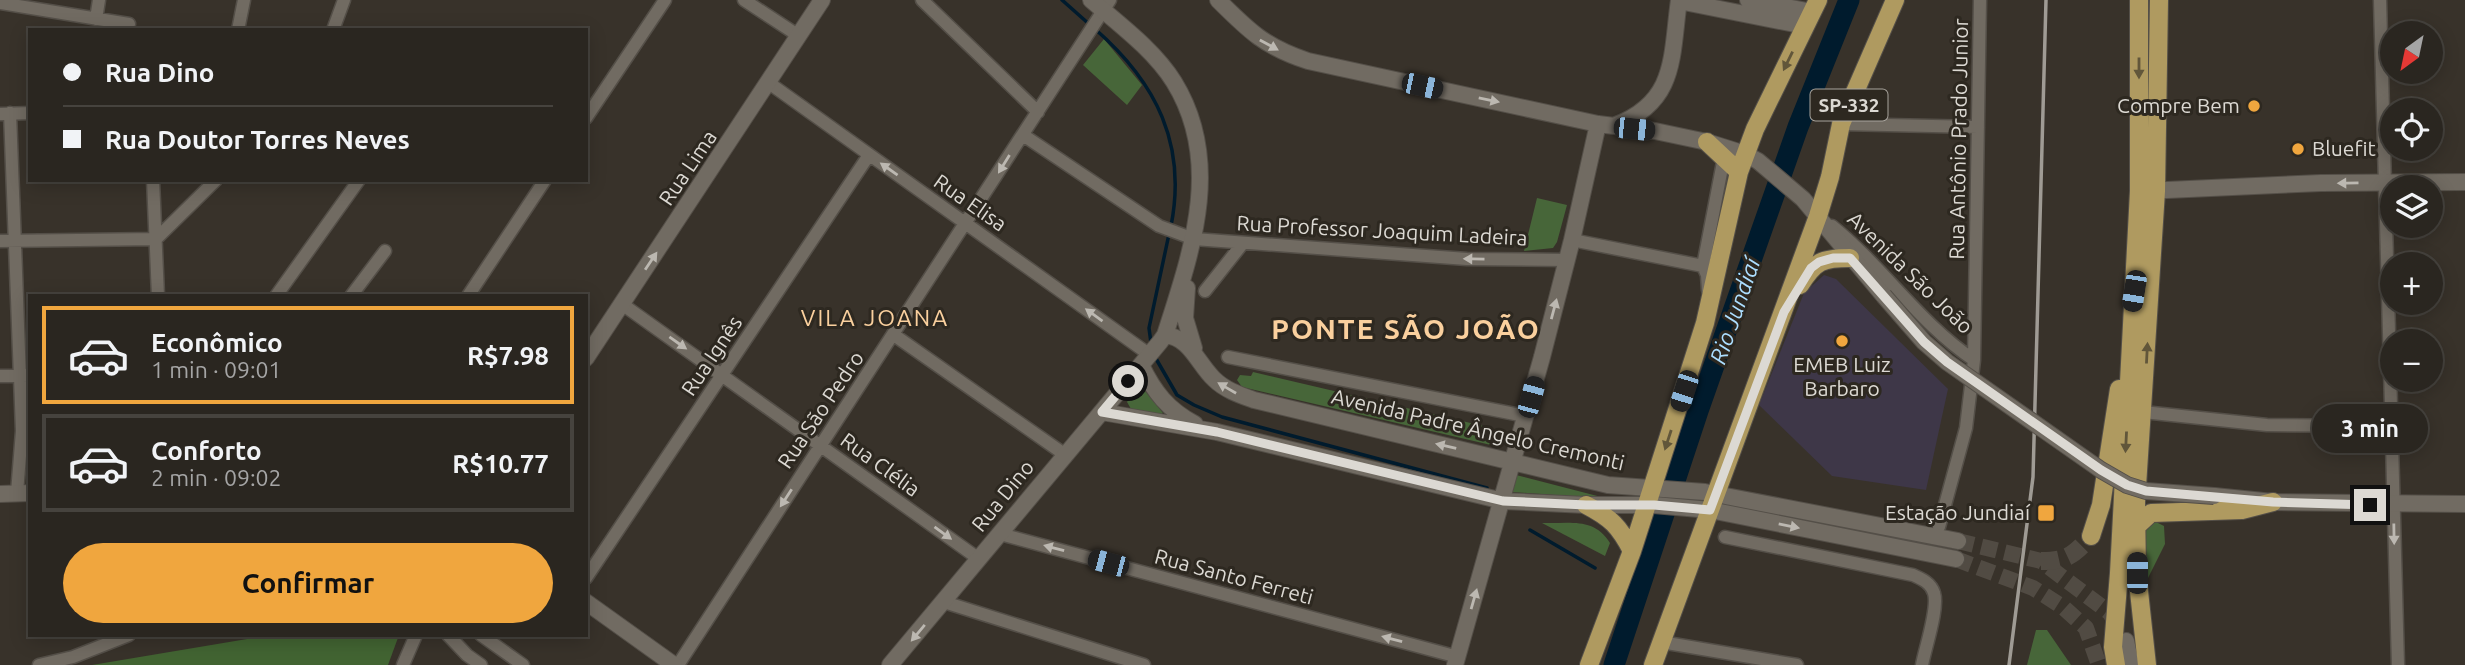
<!DOCTYPE html>
<html lang="pt">
<head>
<meta charset="utf-8">
<style>
	:root { --surface:#2a2620; --page:#36322d; --text:#f1f3f6; --muted:#a5a5a5; --line:#46433e; --accent:#f0a63e }
	body { margin:0; font-family:Ubuntu,sans-serif; background:var(--page); color:var(--text); height:100vh; display:flex; flex-direction:column; font-size:26px; white-space:nowrap }
	* { box-sizing:border-box; margin:0 }
	p { font-size:23px; color:var(--muted) }
	.icon { flex:none; width:38px; height:38px; fill:none; stroke:currentColor; stroke-width:2; stroke-linecap:round; stroke-linejoin:round }
	.map { position:relative; flex:1; overflow:hidden }
	.sheet { position:absolute; left:28px; top:294px; width:560px; height:343px; display:flex; flex-direction:column; background:var(--surface); border-radius:0px; box-shadow:0 4px 18px #0003,0 0 0 2px var(--line) }
	.sheet>* { flex:none }
	.guide { position:absolute; left:28px; top:28px; width:560px; height:154px; border-radius:0px; box-shadow:0 4px 18px #0003,0 0 0 2px var(--line); display:grid; align-content:center; height:154px; padding:0 35px; background:var(--surface) }
	.needle { width:46px; rotate:213deg }
	.fabs { position:absolute; left:2380px; top:21px; display:grid; gap:14px }
	.fabs a { display:grid; place-items:center; width:63px; height:63px; border-radius:50%; background:var(--surface); box-shadow:0 4px 18px #0003,0 0 0 2px var(--line); font-size:35px }
	.end { position:absolute; width:32px; height:32px; margin:-16px; border:9px solid #dcd9d3; background:#111; box-shadow:0 0 0 4px #111 }
	.from { border-radius:50% }
	.bubble { position:absolute; height:49px; border-radius:24px; background:var(--surface); box-shadow:0 4px 18px #0003,0 0 0 2px var(--line); font-size:23px; font-weight:700; line-height:49px; text-align:center }
	.car { position:absolute; width:21px; height:42px; margin:-21px -10px; border-radius:9px; box-shadow:0 0 5px 2px #0007; background:linear-gradient(#222 24%,#8ab4d8 0 40%,#222 0 76%,#8ab4d8 0 86%,#222 0) }
	.guide b { display:flex; align-items:center; gap:24px; height:66px; font-size:26px }
	.guide b+b { border-top:2px solid var(--line) }
	.guide i { width:18px; height:18px; background:var(--text) }
	ul { padding:12px 0 0; list-style:none }
	li { display:flex; align-items:center; gap:21px; height:98px; margin:0 14px 10px; padding:0 21px; border:4px solid var(--line); border-radius:0px }
	li div { flex:1 }
	li b { display:block; font-size:26px }
	li em { font-style:normal; font-weight:700 }
	li.current { border-color:var(--accent) }
	li>.icon { width:63px; height:63px; stroke-width:1.5 }
	.primary-button { display:flex; gap:14px; margin-top:auto; padding:14px 35px }
	.primary-button a { flex:1; height:80px; border-radius:42px; background:var(--accent); color:#111; font-size:28px; font-weight:700; line-height:80px; text-align:center }
	.map>svg:first-child { display:block }
</style>
</head>
<body>
<div class="map">
<svg width="2465" height="665" viewBox="0 0 2465 665">
	<rect width="100%" height="100%" fill="#38322a"/>
	<path fill="#3e3748" d="M1824 275 1836 279 1948 389 1926 490 1832 476 1759 405 1804 293Z"/>
	<path fill="#476639" d="M1104 39 1142 85 1127 105 1083 65Z
		M1537 198 1567 205 1557 242 1553 248 1524 251Z
		M1253 372 1492 428 1499 436 1498 441 1491 445 1242 387 1237 380 1240 375 1251 376Z
		M1141 386 1163 413 1158 416 1131 409 1127 402 1136 388Z
		M1516 475 1609 499 1512 492Z
		M2156 522 2164 526 2165 544 2148 578C2144 569 2142 535 2147 528 2150 524 2152 524 2156 522Z
		M1542 523C1570 524 1594 517 1610 543L1605 556Z
		M2036 630H2047L2071 665H2027Z"/>
	<path fill="#426432" d="M271 635H399L388 665H92Z"/>
	<g fill="none" stroke-linecap="round" stroke-linejoin="round">
		<path stroke="#001b2d" stroke-width="3.5" d="M1062 0 1089 24
			M1095 29C1157 83 1187 145 1171 226
			M1151 343 1149 328 1169 234
			M1155 357 1177 395 1194 405 1222 417 1487 488
			M1530 530 1595 568"/>
		<path stroke="#001b2d" stroke-width="21" d="M1614 665 1698 411 1798 127 1849 0"/>
		<path stroke="#514b43" stroke-width="16" stroke-dasharray="16 8" stroke-linecap="butt" d="M1958 541 2041 561 2110 613 2118 627
			M1956 559 2033 588 2063 607 2086 628 2099 665"/>
		<path stroke="#514b43" stroke-width="18" stroke-dasharray="18 9" stroke-linecap="butt" d="M2041 561C2067 561 2074 555 2091 536"/>
		<defs>
			<path id="street" d="M744 0 799 36
				M922 0 1038 112
				M2380 0 2398 665
				M0 3 129 24
				M96 19 99 0
				M238 30 244 0
				M333 30 344 0
				M769 83 1150 355
				M10 113 22 431 17 493
				M0 114 30 113
				M586 118 665 0
				M1841 124 1978 127
				M1023 135 1159 226 1194 239 1467 259 1567 260
				M153 180 158 296
				M1832 226C1883 267 1920 324 1974 360
				M1572 240 1703 266
				M0 241 156 239 216 180
				M1708 290 1707 275 1703 266 1724 157
				M1205 291 1243 243
				M276 296 359 180
				M351 296 385 251
				M468 296 545 180
				M622 304 979 559
				M894 335 1064 454
				M1228 357 1525 416
				M0 376 30 375
				M2143 412 2267 425 2392 426
				M1939 527 1966 428 1974 360 1980 0
				M1000 534 1458 657
				M1725 537 1913 575C1922 579 1931 583 1934 593 1939 608 1925 648 1922 665
				M586 578 869 155
				M944 602 1144 665
				M448 635 467 655 481 665
				M481 635 523 665
				M1661 642 1797 665
				M39 665 73 657 129 635
				M403 665 416 635
				M678 665 1110 0"/>
			<path id="secondary" d="M1218 0C1249 31 1265 47 1308 61L1598 124 1655 131 1707 142 1745 154 1758 161 1803 199 1884 296
				M1748 0 1807 11 1813 10
				M1679 1 1805 26
				M1616 125C1677 101 1671 57 1679 0
				M2145 191 2321 183 2465 182
				M1187 288 1185 318 1194 348
				M1165 335C1190 337 1198 364 1214 379 1225 390 1240 395 1254 400L1608 485 1705 492 1958 541
				M586 358 822 0
				M1141 365C1154 392 1168 410 1195 424
				M1102 412 1217 432 1503 501 1586 505H1654L1710 510 1956 559
				M0 494 30 493
				M2214 496 2273 502 2465 504
				M586 602 674 665
				M2126 641 2131 665
				M890 665 1160 342 1165 335C1191 253 1224 163 1174 82 1154 50 1120 25 1091 0
				M1455 665 1542 357 1572 240 1598 124"/>
			<path id="primary" d="M1707 142 1739 172
				M1800 285C1815 261 1822 258 1850 258
				M1586 505C1611 518 1619 526 1632 551
				M2137 526 2151 513 2242 510 2273 502
				M2091 536 2101 505 2119 389
				M1589 665 1632 551 1705 323 1739 172 1755 129 1818 0
				M1653 665 1818 216 1830 177 1841 124 1895 0
				M2116 665 2113 647 2119 573 2139 191V0
				M2147 665 2137 573 2136 502 2156 191 2159 0"/>
		</defs>
		<use href="#street" stroke="#544f48" stroke-width="15"/>
		<use href="#secondary" stroke="#544f48" stroke-width="18"/>
		<use href="#primary" stroke="#544f48" stroke-width="20"/>
		<use href="#street" stroke="#716b62" stroke-width="12"/>
		<use href="#secondary" stroke="#716b62" stroke-width="16"/>
		<use href="#primary" stroke="#af9a60" stroke-width="18"/>
		<path stroke="#9f9b94" stroke-width="3.5" d="M2009 665 2033 477 2046 0"/>
		<defs>
			<path id="secondary-bridge" d="M1884 296 1924 342 1947 362 2101 470 2127 485 2146 491 2214 496"/>
		</defs>
		<use href="#secondary-bridge" stroke="#544f48" stroke-width="18" stroke-linecap="butt"/>
		<use href="#secondary-bridge" stroke="#716b62" stroke-width="16"/>
	</g>
	<defs><path id="oneway-solid" d="M-6-.8H1V-3.2L6.5 0L1 3.2V.8H-6Z" transform="scale(1.75)"/></defs>
	<g fill="#bcb8b1">
		<use href="#oneway-solid" transform="translate(1269 45) rotate(29)"/>
		<use href="#oneway-solid" transform="translate(1489 100) rotate(12)"/>
		<use href="#oneway-solid" transform="translate(1004 164) rotate(122)"/>
		<use href="#oneway-solid" transform="translate(889 169) rotate(-145)"/>
		<use href="#oneway-solid" transform="translate(2348 183) rotate(179)"/>
		<use href="#oneway-solid" transform="translate(1474 259) rotate(-179)"/>
		<use href="#oneway-solid" transform="translate(651 261) rotate(-56)"/>
		<use href="#oneway-solid" transform="translate(1554 309) rotate(-75)"/>
		<use href="#oneway-solid" transform="translate(1094 315) rotate(-144)"/>
		<use href="#oneway-solid" transform="translate(678 343) rotate(35)"/>
		<use href="#oneway-solid" transform="translate(1227 388) rotate(-150)"/>
		<use href="#oneway-solid" transform="translate(1446 446) rotate(-167)"/>
		<use href="#oneway-solid" transform="translate(786 498) rotate(123)"/>
		<use href="#oneway-solid" transform="translate(1789 526) rotate(11)"/>
		<use href="#oneway-solid" transform="translate(943 533) rotate(36)"/>
		<use href="#oneway-solid" transform="translate(2394 534) rotate(89)"/>
		<use href="#oneway-solid" transform="translate(1054 548) rotate(-165)"/>
		<use href="#oneway-solid" transform="translate(1474 599) rotate(-74)"/>
		<use href="#oneway-solid" transform="translate(918 633) rotate(130)"/>
		<use href="#oneway-solid" transform="translate(1392 639) rotate(-165)"/>
	</g>
	<g fill="#61563a">
		<use href="#oneway-solid" transform="translate(1788 61) rotate(116)"/>
		<use href="#oneway-solid" transform="translate(2139 68) rotate(90)"/>
		<use href="#oneway-solid" transform="translate(2147 353) rotate(-87)"/>
		<use href="#oneway-solid" transform="translate(1668 440) rotate(108)"/>
		<use href="#oneway-solid" transform="translate(2126 442) rotate(93)"/>
	</g>
	<g fill="none" stroke-linecap="round" stroke-linejoin="round">
		<path stroke="#dcd9d3" stroke-width="9" d="M1128 381 1102 412 1217 432 1503 501 1586 505H1654L1710 510 1784 312 1811 268 1819 262 1833 258H1850L1924 342 1947 362 2101 470 2127 485 2146 491 2273 502 2370 505"/>
	</g>
	<g fill="#f0a63e" stroke="#2d2820" stroke-width="2.5">
		<circle cx="2254" cy="106" r="7"/>
		<circle cx="2298" cy="149" r="7"/>
		<circle cx="1842" cy="341" r="7"/>
		<rect x="2037" y="504" width="18" height="18" rx="3.5"/>
	</g>
	<g text-anchor="middle" stroke-width="6" stroke-linejoin="round" paint-order="stroke">
		<rect fill="#2d2820" stroke="#a8a49d" stroke-width="2" x="1810.5" y="89.5" width="77" height="31" rx="5"/>
		<g font-size="19" font-weight="bold" fill="#dcd9d3">
			<text x="1849" y="112">SP-332</text>
		</g>
		<g font-size="21" fill="#dcd9d3" stroke="#2d2820" text-anchor="end">
			<text x="2240" y="113">Compre Bem</text>
			<text x="2312" y="156" text-anchor="start">Bluefit</text>
			<text x="1842" y="372" text-anchor="middle">EMEB Luiz<tspan x="1842" dy="24">Barbaro</tspan></text>
			<text x="2030" y="520">Estação Jundiaí</text>
		</g>
		<g font-size="21" fill="#dcd9d3" stroke="#2d2820">
			<text transform="translate(1959 139) rotate(-89)" y="7">Rua Antônio Prado Junior</text>
			<text transform="translate(688 168) rotate(-56)" y="7">Rua Lima</text>
			<text transform="translate(970 203) rotate(35)" y="7">Rua Elisa</text>
			<text transform="translate(1382 231) rotate(3)" y="7">Rua Professor Joaquim Ladeira</text>
			<text transform="translate(1910 273) rotate(44)" y="7">Avenida São João</text>
			<text transform="translate(712 356) rotate(-56)" y="7">Rua Ignês</text>
			<text transform="translate(821 410) rotate(-56)" y="7">Rua São Pedro</text>
			<text transform="translate(1478 430) rotate(13)" y="7">Avenida Padre Ângelo Cremonti</text>
			<text transform="translate(880 465) rotate(36)" y="7">Rua Clélia</text>
			<text transform="translate(1003 496) rotate(-51)" y="7">Rua Dino</text>
			<text transform="translate(1234 577) rotate(15)" y="7">Rua Santo Ferreti</text>
		</g>
		<g font-size="23" font-style="italic" fill="#acdeff" stroke="#2d2820">
			<text transform="translate(1735 311) rotate(-71)" y="8">Rio Jundiaí</text>
		</g>
		<g font-size="23" letter-spacing="2" fill="#fad09e" stroke="#2d2820">
			<text x="875" y="326">VILA JOANA</text>
		</g>
		<g font-size="28" font-weight="bold" letter-spacing="2" fill="#fad09e" stroke="#2d2820">
			<text x="1406" y="339">PONTE SÃO JOÃO</text>
		</g>
	</g>
</svg>
<div class="fabs">
<a><svg class="needle" viewBox="-14 -14 28 28"><path d="M0-13l5 13h-10z" fill="#e53935"/><path d="M0 13l5-13h-10z" fill="#a5a5a5"/></svg></a>
<a><svg class="icon" aria-label="locate" viewBox="0 0 24 24"><circle cx="12" cy="12" r="6"/><path d="M12 2v4M12 18v4M2 12h4M18 12h4"/></svg></a>
<a><svg class="icon" aria-label="layers" viewBox="0 0 24 24"><path d="M12 4l9 5-9 5-9-5zM3 14l9 5 9-5"/></svg></a>
<a>+</a>
<a>−</a>
</div>
<i class="end from" style="left:1128px;top:381px"></i>
<i class="end" style="left:2370px;top:505px"></i>
<div class="bubble" style="left:2312px;top:404px;width:116px">3 min</div>
<i class="car" style="left:1422px;top:86px;rotate:102deg"></i>
<i class="car" style="left:1634px;top:129px;rotate:96deg"></i>
<i class="car" style="left:2134px;top:291px;rotate:189deg"></i>
<i class="car" style="left:1684px;top:391px;rotate:198deg"></i>
<i class="car" style="left:1531px;top:397px;rotate:15deg"></i>
<i class="car" style="left:1108px;top:563px;rotate:285deg"></i>
<i class="car" style="left:2137px;top:573px;rotate:0deg"></i>
<div class="guide">
<b><i class="from"></i>Rua Dino</b>
<b><i></i>Rua Doutor Torres Neves</b>
</div>
<section class="sheet">
<ul>
<li class="current"><svg class="icon" aria-label="car" viewBox="0 0 24 24"><path d="M5 17H2v-5l4-1 3-4h7l3 4 3 1v5h-3M9 17h6M6 11h13"/><circle cx="7" cy="17" r="2"/><circle cx="17" cy="17" r="2"/></svg><div><b>Econômico</b><p>1 min · 09:01</p></div><em>R$7.98</em></li>
<li><svg class="icon" aria-label="car" viewBox="0 0 24 24"><path d="M5 17H2v-5l4-1 3-4h7l3 4 3 1v5h-3M9 17h6M6 11h13"/><circle cx="7" cy="17" r="2"/><circle cx="17" cy="17" r="2"/></svg><div><b>Conforto</b><p>2 min · 09:02</p></div><em>R$10.77</em></li>
</ul>
<div class="primary-button"><a>Confirmar</a></div>
</section>
</div>
</body>
</html>
